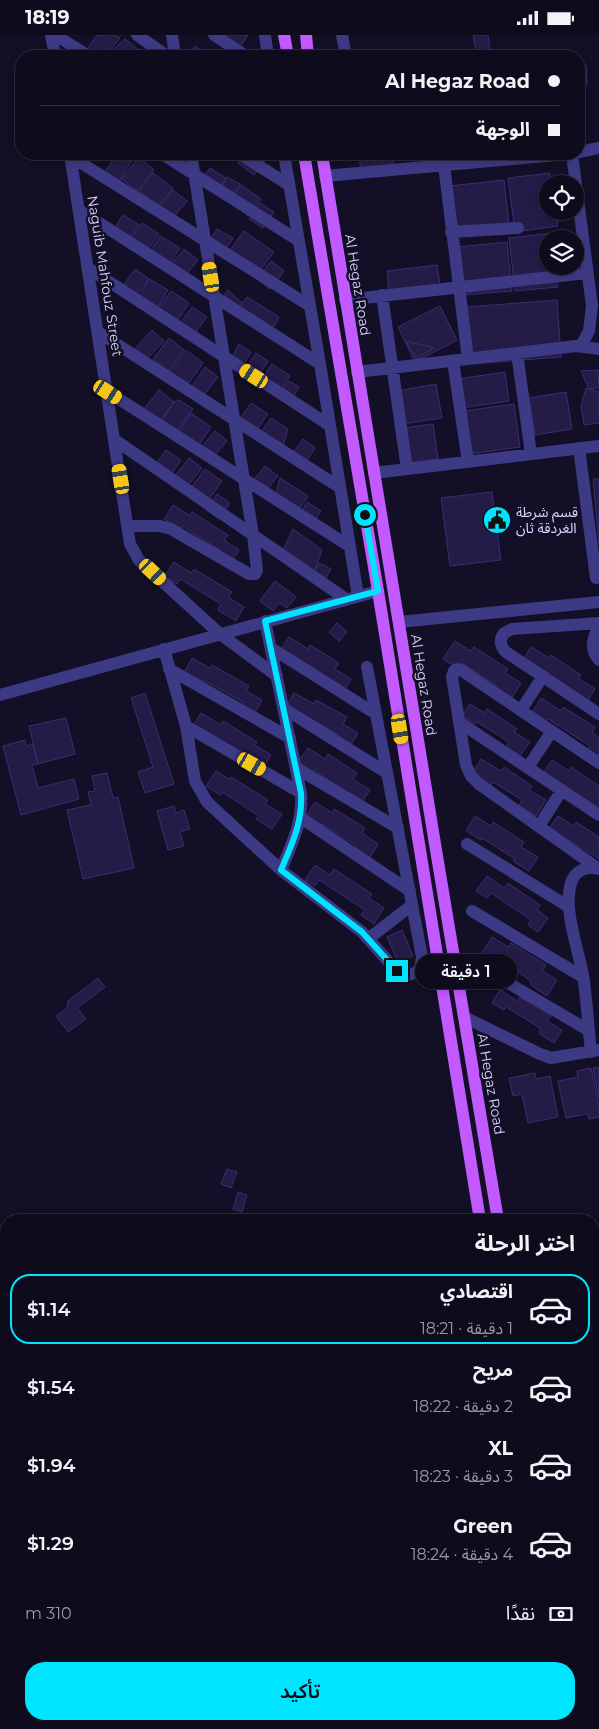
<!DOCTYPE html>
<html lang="ar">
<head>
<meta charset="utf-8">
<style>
	:root { --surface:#0e0b1c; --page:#1c1929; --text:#f1f3f6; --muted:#9b9ba3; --line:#2e2b3b; --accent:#00e5ff }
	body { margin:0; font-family:Montserrat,"Noto Sans Arabic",sans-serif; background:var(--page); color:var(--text); direction:rtl; height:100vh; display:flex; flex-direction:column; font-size:19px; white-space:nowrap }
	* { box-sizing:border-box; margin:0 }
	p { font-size:16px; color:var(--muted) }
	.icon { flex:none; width:28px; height:28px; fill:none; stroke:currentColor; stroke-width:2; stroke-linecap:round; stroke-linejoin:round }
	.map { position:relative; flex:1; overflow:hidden; direction:ltr }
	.panel { position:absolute; left:0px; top:1179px; width:600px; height:516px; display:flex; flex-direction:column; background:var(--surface); border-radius:20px 20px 0 0; box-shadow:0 2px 8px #0003,0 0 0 1px var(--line); direction:rtl }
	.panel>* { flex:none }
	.top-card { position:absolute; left:15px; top:15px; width:570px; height:110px; border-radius:20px; box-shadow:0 2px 8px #0003,0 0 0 1px var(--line); direction:rtl; display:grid; align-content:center; height:110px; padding:0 25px; background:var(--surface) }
	.tools { position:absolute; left:539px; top:140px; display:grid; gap:10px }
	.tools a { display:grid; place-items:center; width:45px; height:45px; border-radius:50%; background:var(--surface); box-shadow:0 2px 8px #0003,0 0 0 1px var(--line); font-size:25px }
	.end { position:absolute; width:22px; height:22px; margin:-11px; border:6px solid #00e5ff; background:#111; box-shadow:0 0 0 2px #111 }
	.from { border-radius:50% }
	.bubble { position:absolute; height:35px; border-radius:18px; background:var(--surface); box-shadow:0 2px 8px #0003,0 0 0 1px var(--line); font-size:16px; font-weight:600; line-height:35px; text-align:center; direction:rtl }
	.car { position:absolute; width:15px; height:30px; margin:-15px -8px; border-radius:6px; box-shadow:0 0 4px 1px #0007; background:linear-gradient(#f5c518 24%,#345 0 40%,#f5c518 0 76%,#345 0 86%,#f5c518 0) }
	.top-card b { display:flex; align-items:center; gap:18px; height:48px; font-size:19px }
	.top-card b+b { border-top:1px solid var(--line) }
	.top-card i { width:12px; height:12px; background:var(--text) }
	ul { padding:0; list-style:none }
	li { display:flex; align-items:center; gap:15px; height:70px; margin:0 10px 8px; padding:0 15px; border:2px solid transparent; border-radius:20px }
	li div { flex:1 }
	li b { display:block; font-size:19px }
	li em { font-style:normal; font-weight:600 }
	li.active { border-color:var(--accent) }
	li>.icon { width:45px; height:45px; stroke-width:1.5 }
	h2 { padding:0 25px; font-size:22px; line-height:60px }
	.pay { display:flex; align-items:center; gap:12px; height:55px; padding:0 25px; font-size:19px }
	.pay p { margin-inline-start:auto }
	.primary-button { display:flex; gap:10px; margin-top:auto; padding:10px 25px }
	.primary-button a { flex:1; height:58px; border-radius:20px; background:var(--accent); color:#111; font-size:20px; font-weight:600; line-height:58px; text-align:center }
	.status { display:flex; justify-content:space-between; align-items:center; height:35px; padding:0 25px; background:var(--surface); direction:ltr }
	.status svg { height:14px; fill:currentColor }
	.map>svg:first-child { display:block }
</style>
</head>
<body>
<div class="status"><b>18:19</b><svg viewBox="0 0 49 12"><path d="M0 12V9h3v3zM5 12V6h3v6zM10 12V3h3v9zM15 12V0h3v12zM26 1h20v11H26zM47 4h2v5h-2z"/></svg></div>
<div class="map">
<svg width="599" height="1694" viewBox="0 0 599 1694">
	<rect width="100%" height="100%" fill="#130f26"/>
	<path fill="#241b47" stroke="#3b2d73" d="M97 0H116L120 3 106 21H93L86 16Z
		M226 0H248L235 20 219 10Z
		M473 0H488L491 21H477Z
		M125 4 139 15 135 21H110L114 14Z
		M195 11 209 21H188Z
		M139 15 148 21H135Z
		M579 30H586L587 49 579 50Z
		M117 119H122L132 125 119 147 104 138Z
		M244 119H270L254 140 238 128Z
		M359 119H393L394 133 361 137Z
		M139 122 154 135 137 156 122 144Z
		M210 133 226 143 215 159 199 149Z
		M153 138 173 153 158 172 139 156Z
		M550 138 552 149H548V176H556L558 191 515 197 508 143Z
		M227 142 240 149 232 162 220 155Z
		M504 145 509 189 454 195 449 151Z
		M241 150 261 164 248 181 232 162Z
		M173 155 187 166 172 184 159 173Z
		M260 168 274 177 263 193 249 184Z
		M123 180 139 190 129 204 114 194Z
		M142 188 159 199 148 215 131 204Z
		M217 194 233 203 223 219 207 210Z
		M244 196 274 217 259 237 230 215Z
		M553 198V204H548V231H556L558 252 515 256 509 203Z
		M160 201 180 213 170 229 150 217Z
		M507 207 512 256 462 260 457 212Z
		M184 214 198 225 185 241 171 230Z
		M271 226 284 236 270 254 257 244Z
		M437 230 440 250 389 257 387 236Z
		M135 234 149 244 136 262 122 252Z
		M149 244 168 255 158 272 140 262Z
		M228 255 242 268 237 273 222 263Z
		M171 256 189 268 178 285 159 273Z
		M247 262 279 282 272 295 240 275 242 268Z
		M557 265 561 322 472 329 467 272Z
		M440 271 457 305 415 327 398 292Z
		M192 272 207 282 194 299 180 288Z
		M152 295 164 306 146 325 134 315Z
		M169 303 184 315 168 336 153 324Z
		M406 306 434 313 416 323Z
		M239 309 251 317 243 331 232 322Z
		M186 315 203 328 188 349 170 336Z
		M256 318 268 326 259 341 247 332Z
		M272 329 290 341 281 355 263 343Z
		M205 332 218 342 204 360 192 351Z
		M598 335 599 353 589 354 581 336Z
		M505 337 509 366 455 374 451 345Z
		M289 346 299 352 292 364 281 357Z
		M436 349 442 383 403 389 397 356Z
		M586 353 599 357V388L584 390 581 371Z
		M159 355 174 367 160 386 144 374Z
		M566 357 572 394 535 400 529 363Z
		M179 365 193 374 177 396 161 387 174 367Z
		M251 368 268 379 256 396 239 385Z
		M514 369 520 412 463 420 457 377Z
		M191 378 211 392 199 410 179 396Z
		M271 383 288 394 283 412 261 397Z
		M433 389 438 424 401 429 396 394Z
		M215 396 227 406 213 422 201 412Z
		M303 404 315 413 306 427 293 418Z
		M166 415 181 425 167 446 152 435Z
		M189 423 202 433 188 451 175 441Z
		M265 431 278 441 262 461 249 451Z
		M205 434 222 446 208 466 190 454Z
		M280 443 308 461 294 482 273 469Z
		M593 444H599V509Z
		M492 457 501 525 450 531 441 463Z
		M217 459 230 468 219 484 206 475Z
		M307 467 321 476 315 485 301 478Z
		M173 470 190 481 192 477 228 500 224 505 239 515 231 527 220 515 182 491 180 494 164 484Z
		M293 494 322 515 314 537 282 517Z
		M174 527 191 538 194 534 232 557 228 562 244 572 236 586 218 575 221 569 180 544 177 549 165 541Z
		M319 528 331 534 326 543 314 537Z
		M275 546 296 562 287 573 279 568 273 576 260 566Z
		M337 588 347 597 339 606 329 597Z
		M289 602 308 614 310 610 339 628 335 634 351 644 344 656 279 617Z
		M455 606 471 616 474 612 508 634 505 638 521 648 510 666 493 655 496 650 462 628 456 632 443 624Z
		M531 612 549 623 551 620 581 640 578 643 595 654 587 667 523 625Z
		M192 623 210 633 212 630 249 651 246 656 262 665 254 679 240 672 243 667 203 645 201 647 184 638Z
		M145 658 174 749 145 758 138 737 153 732 131 663Z
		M294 658 314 669 316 665 347 682 343 689 358 698 350 712 335 703 337 699 287 670Z
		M541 663 561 676 563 672 595 692 592 698 599 702V721L586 717 590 711 548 684 545 688 531 679Z
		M470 669 485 678 487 674 517 694 514 697 530 707 519 722 505 713 509 707 477 687 475 689 462 681Z
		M201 678 221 690 223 686 257 707 255 710 271 720 263 733 194 690Z
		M66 683 75 719 38 729 29 691Z
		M25 705 26 711 33 709 38 729 32 730 38 753 74 744 79 764 21 780 3 711Z
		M308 713 325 724 328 719 357 738 353 744 370 755 360 770 348 758 314 735 312 738 297 728Z
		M481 724 501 736 504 732 532 751 529 755 546 765 536 781 519 771 522 765 493 747 491 750 472 739Z
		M552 725 569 736 571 732 599 751V774L542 740Z
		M216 736 229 744 231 742 268 765 265 769 282 779 272 794 256 784 259 781 222 757 220 760 206 751Z
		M107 738 113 763 118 762 134 833 83 844 67 775 91 770 88 757 95 756 92 741Z
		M315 767 332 778 334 774 365 793 362 798 378 809 369 824 354 815 357 811 322 789 320 793 305 783Z
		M174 771 176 778 184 775 190 794 180 797 184 811 168 815 157 776Z
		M475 781 491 791 493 787 524 807 521 812 538 822 529 836 513 826 515 824 482 803 481 805 466 796Z
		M558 781 574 791 576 787 599 802V824L568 804 566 806 548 795Z
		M315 830 330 840 334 834 372 859 369 863 384 873 374 889 361 880 365 875 319 845 315 851 305 845Z
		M487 841 504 853 508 848 540 870 537 875 548 883 538 897 528 890 531 885 491 858 487 863 476 856Z
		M402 895 413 921 398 927 387 902Z
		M492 902 508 912 511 908 546 930 542 936 557 945 547 961 532 951 530 945 497 923 494 927 481 919Z
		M98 943 105 952 77 973 86 984 68 997 56 981 67 973 68 966Z
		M500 955 517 966 520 962 551 981 547 986 562 995 554 1008 540 999V993L506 972 504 975 492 968Z
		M599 1032V1064L593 1033Z
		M591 1033 599 1072V1082L589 1084 588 1079 566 1083 558 1046 578 1042 577 1036Z
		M535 1038 536 1044 550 1041 558 1082 528 1088 522 1059 513 1061 509 1043Z
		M227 1134 237 1137 231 1153 221 1149Z
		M238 1157 247 1160 242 1177 233 1174Z
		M0 1328 6 1334V1354L0 1360Z
		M6 1393V1418L0 1412V1399Z
		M0 1431 6 1438 0 1445Z
		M6 1492V1520L0 1513V1498Z
		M0 1517 6 1524V1540L0 1546Z
		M4 1630 6 1632V1643L0 1635Z
		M6 1644V1664L0 1656 3 1653 0 1649Z
		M57 1689H102L104 1691 100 1694H51Z"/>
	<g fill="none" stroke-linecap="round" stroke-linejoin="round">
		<path stroke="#3d3a85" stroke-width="12" d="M51 0 55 21
			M55 0 89 21
			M137 0 167 21
			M172 0 175 21
			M214 0 246 21
			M265 0 268 21
			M342 0 346 21
			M579 117 599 113
			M70 119 130 509 139 525 220 599 277 641
			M162 119 299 206
			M240 119 289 150
			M284 119 320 329 358 561
			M572 119 592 271 589 296 581 311
			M70 121 310 271
			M444 130 468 324
			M325 141 567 119
			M79 175 320 329
			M451 197 518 193
			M88 233 329 390
			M382 260 407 434
			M345 265 587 238
			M98 297 339 452
			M517 318 531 419
			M453 326 468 427
			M357 337 576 311 599 314
			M108 357 349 511
			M115 405 346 564
			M579 413 596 543
			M374 438 599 411
			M129 491H160L171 494 249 539H255L257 535 253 500 191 119
			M265 586 301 758C303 786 292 809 281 835
			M399 587 599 567
			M599 588 512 594 504 598C499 605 500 611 506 617L599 679
			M599 590C593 603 589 613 599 625
			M271 613 376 679
			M164 614 186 691 195 746 207 767 281 835 362 897 397 936C405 941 413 941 420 934L422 922 367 632
			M169 634 290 703
			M0 660 378 556
			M283 673 387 738
			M521 675 543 641
			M459 687 599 780
			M186 691 301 758
			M599 728 461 635 457 634 454 636 452 642 466 730 471 741 479 749 599 834
			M528 732 552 696
			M296 733 398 793
			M301 783 410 856
			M539 791 562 755
			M467 809 569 872
			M472 876 583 942
			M368 904 412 870
			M481 932 588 995
			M464 982 540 1019 551 1023 599 1015
			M591 1017C588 991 587 965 583 940 578 913 563 874 571 848 575 835 587 831 599 834
			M0 1292 6 1298
			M0 1311 6 1305
			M0 1371 6 1365
			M0 1470 6 1464
			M0 1562 6 1557
			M0 1613 6 1608
			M250 1689 251 1694
			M8 1694 15 1689
			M463 1694 468 1689"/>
		<path stroke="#3d3a85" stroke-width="12" d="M126 1694 132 1689
			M173 1694 180 1689"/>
		<path stroke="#6f6bff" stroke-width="12" d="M0 1216 6 1222
			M0 1262 6 1269
			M406 1689 411 1694
			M427 1689 432 1694"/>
		<path stroke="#c25bff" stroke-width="12" d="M284 0 288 21
			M306 0 308 21
			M304 119 378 556 480 1185
			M322 119 437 821 498 1185
			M594 1572 599 1587
			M594 1617 599 1632"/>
	</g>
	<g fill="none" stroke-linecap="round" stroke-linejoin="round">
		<path stroke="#00e5ff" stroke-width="6" d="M365 480 378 556 265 586 301 758C303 786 292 809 281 835L362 897 397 936"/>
	</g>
	<defs>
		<symbol id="civic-disc" viewBox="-11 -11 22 22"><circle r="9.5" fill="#00e5ff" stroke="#130f26"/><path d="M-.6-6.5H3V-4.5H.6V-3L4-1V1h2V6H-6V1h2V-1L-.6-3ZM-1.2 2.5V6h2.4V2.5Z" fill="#111"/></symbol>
	</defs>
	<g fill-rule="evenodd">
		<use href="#civic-disc" x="481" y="469" width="32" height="32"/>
	</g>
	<g text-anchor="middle" stroke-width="5" stroke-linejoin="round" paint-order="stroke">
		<g font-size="14" fill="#d9d4ff" stroke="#130f26">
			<text transform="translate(105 241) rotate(81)" y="5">Naguib Mahfouz Street</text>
			<text transform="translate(358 250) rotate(81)" y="5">Al Hegaz Road</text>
			<text transform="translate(424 650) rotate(81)" y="5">Al Hegaz Road</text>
			<text transform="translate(491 1049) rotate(80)" y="5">Al Hegaz Road</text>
		</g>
		<g font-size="14" fill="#d9d4ff" stroke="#130f26" text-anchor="start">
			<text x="516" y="482">قسم شرطة<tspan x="516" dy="16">الغردقة ثان</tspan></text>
		</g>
	</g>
</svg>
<div class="tools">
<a><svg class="icon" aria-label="locate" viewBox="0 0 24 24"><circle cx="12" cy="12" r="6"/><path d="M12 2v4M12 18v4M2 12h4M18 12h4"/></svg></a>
<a><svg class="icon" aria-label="layers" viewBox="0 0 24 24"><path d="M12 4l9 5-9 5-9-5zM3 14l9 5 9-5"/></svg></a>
</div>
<i class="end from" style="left:365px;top:480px"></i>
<i class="end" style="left:397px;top:936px"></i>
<div class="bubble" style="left:415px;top:919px;width:102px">1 دقيقة</div>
<i class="car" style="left:211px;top:242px;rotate:351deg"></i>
<i class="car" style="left:254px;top:341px;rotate:303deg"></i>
<i class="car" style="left:108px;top:357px;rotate:122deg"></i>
<i class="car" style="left:121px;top:444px;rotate:351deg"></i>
<i class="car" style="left:153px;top:537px;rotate:133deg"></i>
<i class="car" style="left:400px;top:694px;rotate:171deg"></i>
<i class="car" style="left:252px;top:729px;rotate:120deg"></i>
<div class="top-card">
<b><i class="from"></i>Al Hegaz Road</b>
<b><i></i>الوجهة</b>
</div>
<section class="panel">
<h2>اختر الرحلة</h2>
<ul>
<li class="active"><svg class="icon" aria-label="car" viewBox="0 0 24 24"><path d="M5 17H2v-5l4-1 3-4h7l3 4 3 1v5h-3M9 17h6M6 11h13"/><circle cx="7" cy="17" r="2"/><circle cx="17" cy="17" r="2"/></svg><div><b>اقتصادي</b><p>1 دقيقة · 18:21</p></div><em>$1.14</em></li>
<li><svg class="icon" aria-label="car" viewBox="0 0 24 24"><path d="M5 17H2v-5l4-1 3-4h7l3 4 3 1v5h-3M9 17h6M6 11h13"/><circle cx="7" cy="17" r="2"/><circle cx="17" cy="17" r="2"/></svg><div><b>مريح</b><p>2 دقيقة · 18:22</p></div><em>$1.54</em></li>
<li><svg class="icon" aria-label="car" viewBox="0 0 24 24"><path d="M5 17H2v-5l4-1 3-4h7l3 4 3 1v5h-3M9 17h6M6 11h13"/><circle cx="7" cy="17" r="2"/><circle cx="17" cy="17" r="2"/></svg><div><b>XL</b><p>3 دقيقة · 18:23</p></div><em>$1.94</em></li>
<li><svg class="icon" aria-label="car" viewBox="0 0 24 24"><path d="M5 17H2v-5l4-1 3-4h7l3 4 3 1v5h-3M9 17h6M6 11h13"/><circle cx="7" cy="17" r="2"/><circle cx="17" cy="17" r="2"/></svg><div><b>Green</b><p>4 دقيقة · 18:24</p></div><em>$1.29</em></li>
</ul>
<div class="pay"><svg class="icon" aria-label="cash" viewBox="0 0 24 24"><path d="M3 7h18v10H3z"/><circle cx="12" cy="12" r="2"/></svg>نقدًا<p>310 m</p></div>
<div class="primary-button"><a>تأكيد</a></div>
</section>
</div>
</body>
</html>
